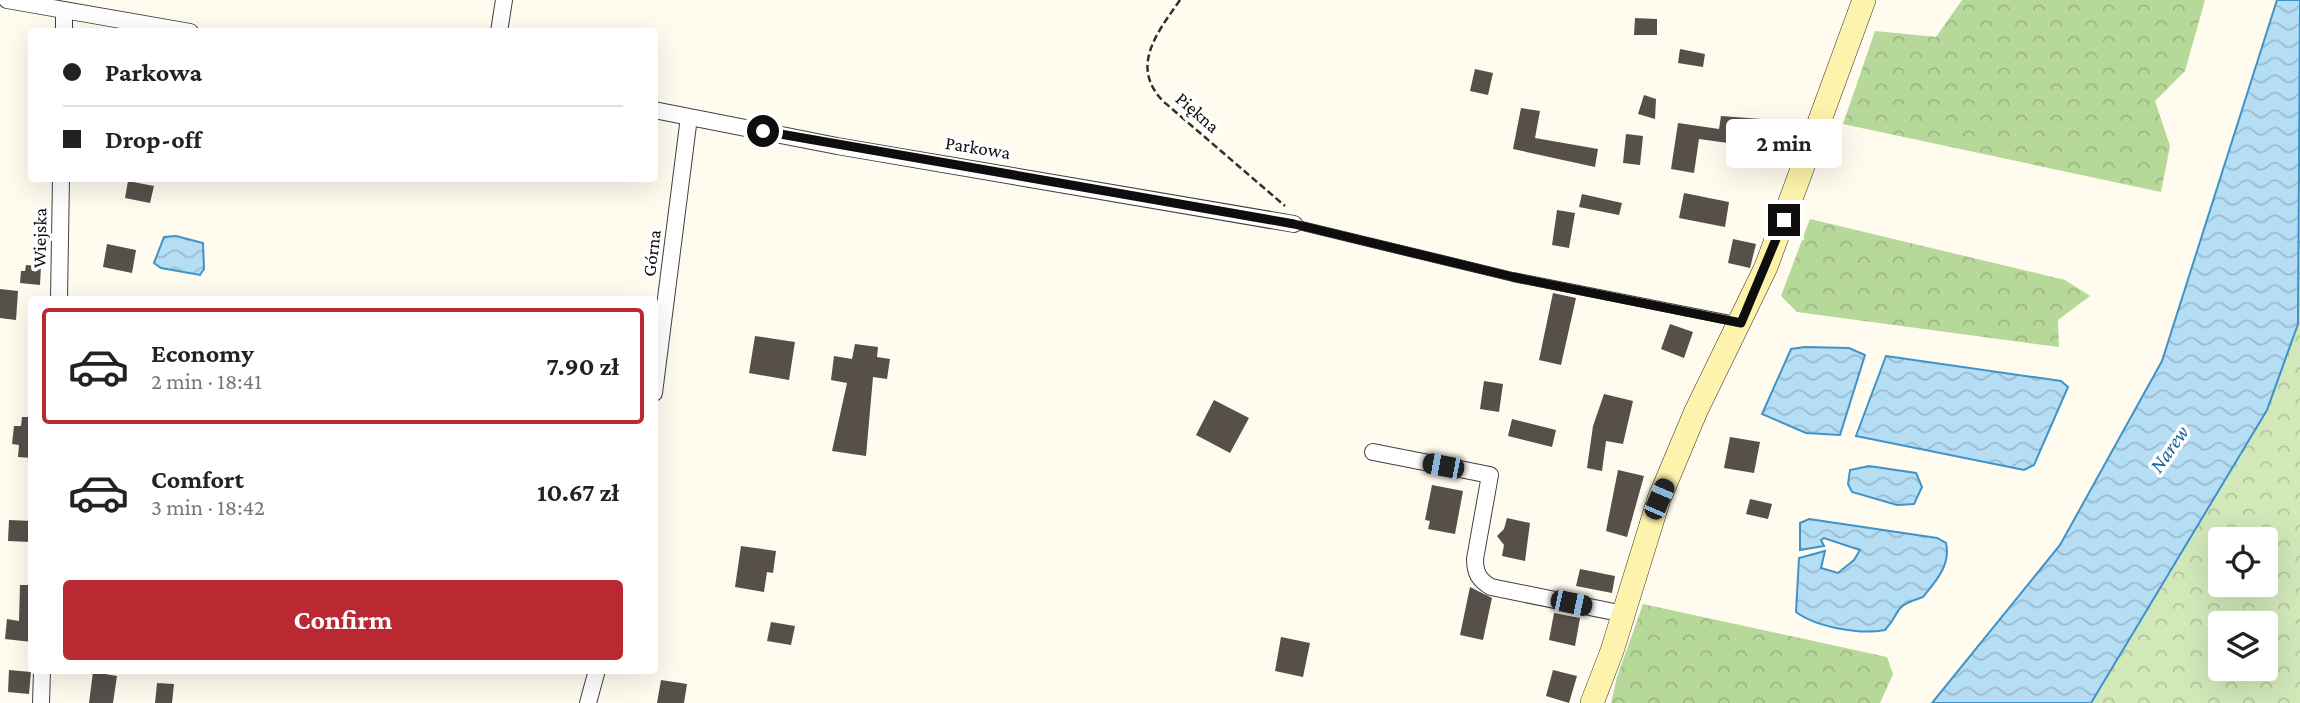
<!DOCTYPE html>
<html lang="en">
<head>
<meta charset="utf-8">
<style>
	:root { --surface:#fff; --page:#f2f2f2; --text:#222; --muted:#767676; --line:#e0e0e0; --accent:#ba2931 }
	body { margin:0; font-family:"Crimson Pro",serif; background:var(--page); color:var(--text); height:100vh; display:flex; flex-direction:column; font-size:26px; white-space:nowrap }
	* { box-sizing:border-box; margin:0 }
	p { font-size:23px; color:var(--muted) }
	.icon { flex:none; width:38px; height:38px; fill:none; stroke:currentColor; stroke-width:2; stroke-linecap:round; stroke-linejoin:round }
	.map { position:relative; flex:1; overflow:hidden }
	.sheet { position:absolute; left:28px; top:296px; width:630px; height:378px; display:flex; flex-direction:column; background:var(--surface); border-radius:7px; box-shadow:0 7px 28px #0002 }
	.sheet>* { flex:none }
	.guide { position:absolute; left:28px; top:28px; width:630px; height:154px; border-radius:7px; box-shadow:0 7px 28px #0002; display:grid; align-content:center; height:154px; padding:0 35px; background:var(--surface) }
	.tools { position:absolute; left:2208px; top:527px; display:grid; gap:14px }
	.tools a { display:grid; place-items:center; width:70px; height:70px; border-radius:7px; background:var(--surface); box-shadow:0 7px 28px #0002; font-size:35px }
	.end { position:absolute; width:32px; height:32px; margin:-16px; border:9px solid #0e0e0e; background:#fff; box-shadow:0 0 0 4px #fff }
	.from { border-radius:50% }
	.bubble { position:absolute; height:49px; border-radius:7px; background:var(--surface); box-shadow:0 7px 28px #0002; font-size:23px; font-weight:700; line-height:49px; text-align:center }
	.car { position:absolute; width:21px; height:42px; margin:-21px -10px; border-radius:9px; box-shadow:0 0 5px 2px #0007; background:linear-gradient(#222 24%,#8ab4d8 0 40%,#222 0 76%,#8ab4d8 0 86%,#222 0) }
	.guide b { display:flex; align-items:center; gap:24px; height:66px; font-size:26px }
	.guide b+b { border-top:2px solid var(--line) }
	.guide i { width:18px; height:18px; background:var(--text) }
	ul { padding:12px 0 0; list-style:none }
	li { display:flex; align-items:center; gap:21px; height:116px; margin:0 14px 10px; padding:0 21px; border:4px solid transparent; border-radius:7px }
	li div { flex:1 }
	li b { display:block; font-size:26px }
	li em { font-style:normal; font-weight:700 }
	li.on { border-color:var(--accent) }
	li>.icon { width:63px; height:63px; stroke-width:1.5 }
	.button { display:flex; gap:14px; margin-top:auto; padding:14px 35px }
	.button a { flex:1; height:80px; border-radius:7px; background:var(--accent); color:#fff; font-size:28px; font-weight:700; line-height:80px; text-align:center }
	.map>svg:first-child { display:block }
</style>
</head>
<body>
<div class="map">
<svg width="2300" height="703" viewBox="0 0 2300 703">
	<defs>
		<pattern id="forest-crowns" width="20" height="18" patternUnits="userSpaceOnUse" patternTransform="scale(1.75)"><rect width="20" height="18" fill="#b6d899"/><path d="M2 6a3 3 0 1 1 6 0M12 15a3 3 0 1 1 6 0" fill="none" stroke="#9bb883"/></pattern>
		<pattern id="park-crowns" width="20" height="18" patternUnits="userSpaceOnUse" patternTransform="scale(1.75)"><rect width="20" height="18" fill="#d2e8b9"/><path d="M2 6a3 3 0 1 1 6 0M12 15a3 3 0 1 1 6 0" fill="none" stroke="#b3c69e"/></pattern>
		<pattern id="water-waves" width="16" height="10" patternUnits="userSpaceOnUse" patternTransform="scale(1.75)"><rect width="16" height="10" fill="#b5ddf4"/><path d="M0 5q4-4 8 0t8 0" fill="none" stroke="#9abcd0"/></pattern>
	</defs>
	<rect width="100%" height="100%" fill="#fffbef"/>
	<path fill="url(#forest-crowns)" d="M1962 0H2205L2185 71 2155 101 2170 146 2161 192 1843 124 1875 31 1936 37Z
		M1810 219 2065 280 2090 296 2058 320 2059 347 1797 312 1781 296Z
		M1643 604 1887 657 1893 674 1880 703H1611L1617 677Z"/>
	<path fill="url(#park-crowns)" fill-rule="evenodd" d="M2300 0V703H2048ZM2221 539H2266V584H2221ZM2221 623H2266V668H2221Z"/>
	<path fill="url(#water-waves)" stroke="#3e93ca" stroke-width="2" d="M2277 0H2300L2298 324 2267 410 2091 703H1932L2060 545 2162 361Z
		M176 236 203 243 204 269 200 275 161 268 154 263 164 237Z
		M1805 347 1849 348 1865 355 1840 435 1806 433 1762 414 1791 349Z
		M1886 356 2061 381 2068 387 2034 465 2024 470 1856 436Z
		M1869 466 1916 473 1922 487 1914 504 1897 505 1852 492 1848 484 1850 470Z
		M1809 519 1937 538 1946 543C1951 565 1936 581 1923 597 1890 608 1904 609 1885 630 1860 635 1816 627 1796 612L1799 558 1825 551 1821 568 1838 573 1854 560 1860 550 1824 538 1821 540 1824 546 1800 550V523Z"/>
	<path fill="#564f4a" d="M1635 18 1657 19V35H1634Z
		M1680 49 1705 54 1703 67 1678 63Z
		M1475 69 1493 73 1488 95 1470 91Z
		M1644 95 1656 99 1655 119 1638 114Z
		M1521 108 1540 111 1535 138 1598 149 1595 167 1513 149Z
		M1721 116 1775 120 1771 145 1729 137 1728 143 1699 139 1694 173 1671 169 1678 123 1719 129Z
		M1626 134 1643 136 1640 165 1623 163Z
		M128 181 154 186 150 203 125 198Z
		M1684 193 1729 202 1725 227 1679 218Z
		M1582 194 1622 203 1619 215 1579 207Z
		M1557 210 1575 213 1569 248 1552 245Z
		M1733 239 1756 244 1750 268 1728 263Z
		M107 244 136 250 132 273 103 267Z
		M26 265 41 266 40 285 20 283 21 271H25Z
		M0 289 18 291 16 320 0 318Z
		M1553 293 1576 298 1561 365 1539 360Z
		M1670 324 1693 332 1684 358 1661 349Z
		M755 336 795 342 789 380 749 373Z
		M855 344 878 347 877 357 890 359 887 379 873 377 866 456 832 451 847 383 831 380 834 356 852 359Z
		M1484 381 1503 384 1499 412 1480 409Z
		M1604 394 1633 401 1623 444 1606 441 1602 471 1587 468 1593 426Z
		M1214 400 1249 418 1230 453 1196 435Z
		M22 417H32V458L18 457 19 445 12 444 14 426H21Z
		M1512 419 1556 430 1552 447 1508 436Z
		M1730 437 1760 442 1754 473 1724 468Z
		M1618 470 1644 476 1627 537 1606 531Z
		M1432 485 1463 491 1455 534 1428 529 1430 521 1425 520Z
		M1750 499 1772 504 1768 519 1746 514Z
		M1507 518 1530 523 1525 561 1502 556 1504 545 1497 536 1504 529Z
		M9 520 32 521 31 542 8 541Z
		M741 546 776 551 773 573 767 572 764 592 735 587Z
		M1580 569 1615 576 1612 593 1576 586Z
		M20 585H32V642L5 639 7 619 19 621Z
		M1470 587 1492 598 1483 640 1460 635Z
		M1554 613 1580 618 1575 646 1549 640Z
		M771 622 795 626 791 645 767 641Z
		M1281 637 1310 643 1303 677 1275 671Z
		M9 670 31 672 29 694 8 692Z
		M1553 670 1577 676 1569 703 1546 696Z
		M93 672 117 676 113 703H89Z
		M661 680 687 684 684 703H657Z
		M157 683 174 684 172 703H155Z"/>
	<g fill="none" stroke-linecap="round" stroke-linejoin="round">
		<defs>
			<path id="lane" d="M1294 224 1513 277 1735 321"/>
			<path id="street" d="M7 0 190 32
				M64 32V11
				M499 32 504 0
				M654 110 837 146 1294 224
				M59 299 61 178
				M654 393 689 117
				M1373 452 1490 475 1475 559C1475 573 1479 580 1491 587L1624 614
				M41 703 42 670
				M588 703 597 670"/>
			<path id="secondary" d="M1592 703 1612 651 1659 499 1696 411 1766 267 1864 0"/>
		</defs>
		<use href="#lane" stroke="#414141" stroke-width="10"/>
		<use href="#street" stroke="#414141" stroke-width="18"/>
		<use href="#secondary" stroke="#303030" stroke-width="24"/>
		<path stroke="#303030" stroke-width="2.5" stroke-dasharray="7 3.5" stroke-linecap="butt" d="M1180 0C1157 33 1129 67 1164 102L1285 206"/>
		<use href="#lane" stroke="#fff" stroke-width="8"/>
		<use href="#street" stroke="#fff" stroke-width="16"/>
		<use href="#secondary" stroke="#fdf3ac" stroke-width="23"/>
	</g>
	<g fill="none" stroke-linecap="round" stroke-linejoin="round">
		<path stroke="#0e0e0e" stroke-width="9" d="M763 131 1294 224 1513 277 1741 323 1784 220"/>
	</g>
	<g text-anchor="middle" stroke-width="7" stroke-linejoin="round" paint-order="stroke">
		<g font-size="19" fill="#0e0e0e" stroke="#fff">
			<text transform="translate(1198 112) rotate(41)" y="7">Piękna</text>
			<text transform="translate(978 147) rotate(9)" y="7">Parkowa</text>
			<text transform="translate(39 238) rotate(-89)" y="7">Wiejska</text>
			<text transform="translate(651 253) rotate(-83)" y="7">Górna</text>
		</g>
		<g font-size="21" font-style="italic" fill="#1a649c" stroke="#fff">
			<text transform="translate(2169 449) rotate(-55)" y="7">Narew</text>
		</g>
	</g>
</svg>
<div class="tools">
<a><svg class="icon" aria-label="locate" viewBox="0 0 24 24"><circle cx="12" cy="12" r="6"/><path d="M12 2v4M12 18v4M2 12h4M18 12h4"/></svg></a>
<a><svg class="icon" aria-label="layers" viewBox="0 0 24 24"><path d="M12 4l9 5-9 5-9-5zM3 14l9 5 9-5"/></svg></a>
</div>
<i class="end from" style="left:763px;top:131px"></i>
<i class="end" style="left:1784px;top:220px"></i>
<div class="bubble" style="left:1726px;top:119px;width:116px">2 min</div>
<i class="car" style="left:1443px;top:466px;rotate:281deg"></i>
<i class="car" style="left:1659px;top:499px;rotate:23deg"></i>
<i class="car" style="left:1571px;top:603px;rotate:102deg"></i>
<div class="guide">
<b><i class="from"></i>Parkowa</b>
<b><i></i>Drop-off</b>
</div>
<section class="sheet">
<ul>
<li class="on"><svg class="icon" aria-label="car" viewBox="0 0 24 24"><path d="M5 17H2v-5l4-1 3-4h7l3 4 3 1v5h-3M9 17h6M6 11h13"/><circle cx="7" cy="17" r="2"/><circle cx="17" cy="17" r="2"/></svg><div><b>Economy</b><p>2 min · 18:41</p></div><em>7.90 zł</em></li>
<li><svg class="icon" aria-label="car" viewBox="0 0 24 24"><path d="M5 17H2v-5l4-1 3-4h7l3 4 3 1v5h-3M9 17h6M6 11h13"/><circle cx="7" cy="17" r="2"/><circle cx="17" cy="17" r="2"/></svg><div><b>Comfort</b><p>3 min · 18:42</p></div><em>10.67 zł</em></li>
</ul>
<div class="button"><a>Confirm</a></div>
</section>
</div>
</body>
</html>
